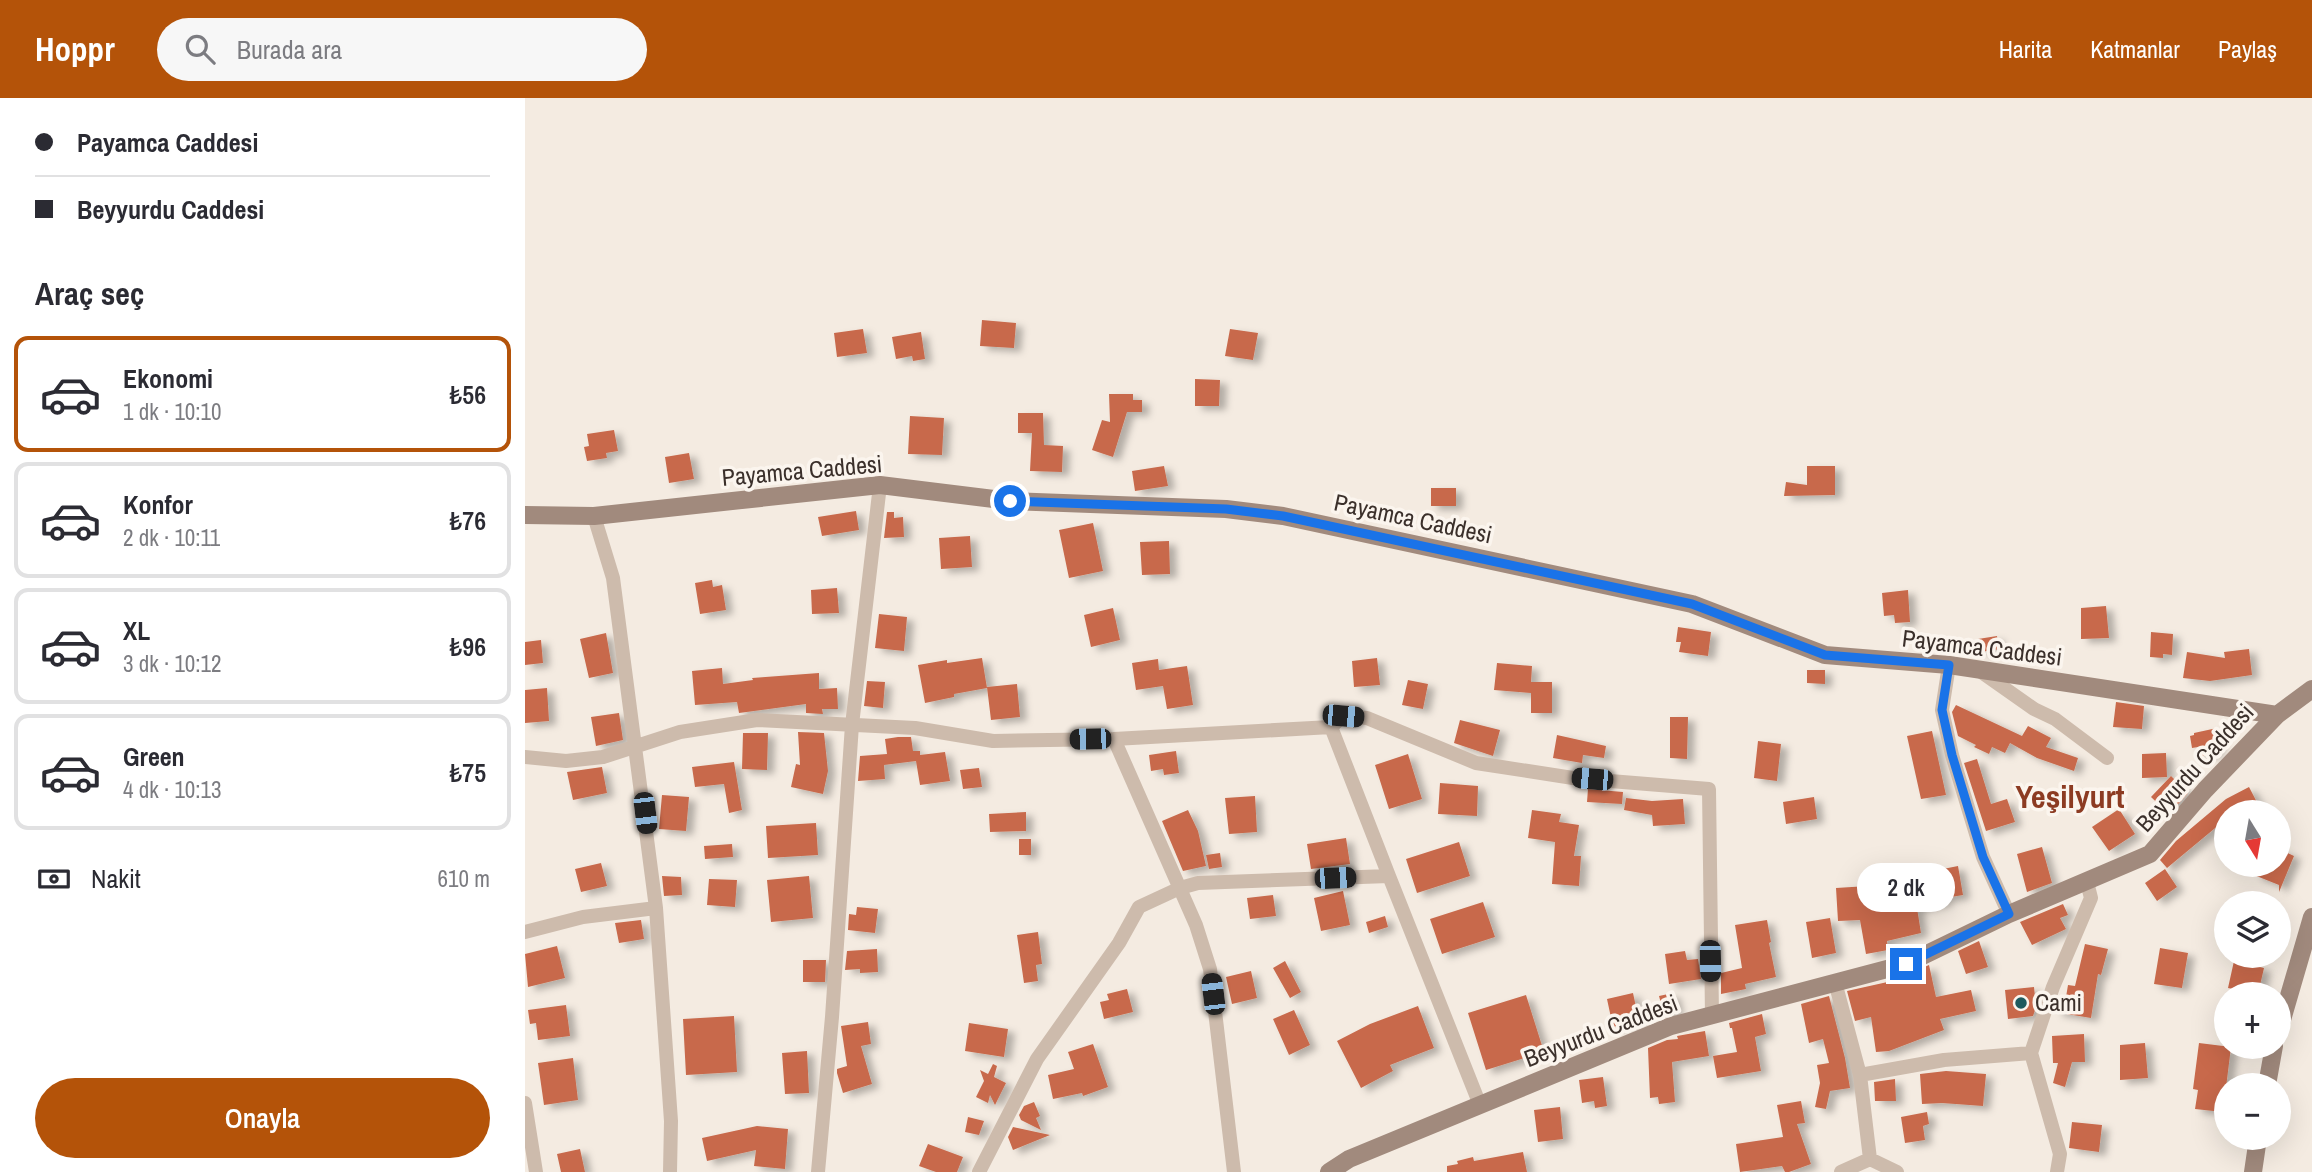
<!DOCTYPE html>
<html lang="tr">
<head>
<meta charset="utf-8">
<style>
	:root { --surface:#fff; --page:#f7f7f7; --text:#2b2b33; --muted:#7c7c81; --line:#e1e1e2; --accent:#b45309 }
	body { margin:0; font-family:"Archivo Narrow",sans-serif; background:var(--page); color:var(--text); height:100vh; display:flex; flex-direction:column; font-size:26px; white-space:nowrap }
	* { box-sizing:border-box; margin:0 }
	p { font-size:23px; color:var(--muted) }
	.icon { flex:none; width:38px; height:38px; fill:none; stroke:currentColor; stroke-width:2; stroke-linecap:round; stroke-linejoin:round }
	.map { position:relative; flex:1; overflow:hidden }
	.details { display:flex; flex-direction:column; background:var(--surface); width:525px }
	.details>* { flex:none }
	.guide { display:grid; align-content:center; height:154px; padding:0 35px; background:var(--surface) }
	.needle { width:46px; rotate:169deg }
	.fabs { position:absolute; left:1689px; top:702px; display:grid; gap:14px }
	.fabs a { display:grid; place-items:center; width:77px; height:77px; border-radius:50%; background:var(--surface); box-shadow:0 7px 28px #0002; font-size:35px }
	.end { position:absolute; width:32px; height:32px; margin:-16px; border:9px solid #1a73e8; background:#fff; box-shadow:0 0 0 4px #fff }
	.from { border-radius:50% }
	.bubble { position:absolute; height:49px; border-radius:24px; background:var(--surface); box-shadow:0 7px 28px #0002; font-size:23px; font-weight:600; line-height:49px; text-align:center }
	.car { position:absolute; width:21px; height:42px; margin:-21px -10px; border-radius:9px; box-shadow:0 0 5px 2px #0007; background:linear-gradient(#222 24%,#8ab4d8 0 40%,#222 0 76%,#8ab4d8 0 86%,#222 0) }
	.guide b { display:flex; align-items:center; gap:24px; height:66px; font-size:26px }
	.guide b+b { border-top:2px solid var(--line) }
	.guide i { width:18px; height:18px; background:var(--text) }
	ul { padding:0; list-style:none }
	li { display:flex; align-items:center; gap:21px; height:116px; margin:0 14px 10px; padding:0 21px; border:4px solid var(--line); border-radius:14px }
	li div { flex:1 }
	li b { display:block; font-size:26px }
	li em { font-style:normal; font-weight:600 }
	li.selected { border-color:var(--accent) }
	li>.icon { width:63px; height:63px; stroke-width:1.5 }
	h2 { padding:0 35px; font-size:32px; line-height:84px }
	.pay { display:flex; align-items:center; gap:18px; height:77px; padding:0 35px; font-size:26px }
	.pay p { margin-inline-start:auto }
	.primary-button { display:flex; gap:14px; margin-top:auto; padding:14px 35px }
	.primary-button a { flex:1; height:80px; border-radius:42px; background:var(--accent); color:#fff; font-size:28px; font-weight:600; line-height:80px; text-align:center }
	header { display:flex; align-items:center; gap:42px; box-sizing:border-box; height:98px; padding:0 35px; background:var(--accent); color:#fff }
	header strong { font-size:33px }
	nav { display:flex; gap:38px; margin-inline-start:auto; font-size:24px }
	.search { width:490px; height:63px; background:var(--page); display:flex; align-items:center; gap:18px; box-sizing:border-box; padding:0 24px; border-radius:38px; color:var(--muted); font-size:26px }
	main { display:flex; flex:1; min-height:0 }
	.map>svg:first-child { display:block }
</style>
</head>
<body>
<header>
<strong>Hoppr</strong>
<div class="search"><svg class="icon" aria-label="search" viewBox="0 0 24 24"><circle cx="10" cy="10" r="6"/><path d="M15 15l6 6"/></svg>Burada ara</div>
<nav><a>Harita</a><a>Katmanlar</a><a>Paylaş</a></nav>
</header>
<main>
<section class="details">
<div class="guide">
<b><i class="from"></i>Payamca Caddesi</b>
<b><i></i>Beyyurdu Caddesi</b>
</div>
<h2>Araç seç</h2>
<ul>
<li class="selected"><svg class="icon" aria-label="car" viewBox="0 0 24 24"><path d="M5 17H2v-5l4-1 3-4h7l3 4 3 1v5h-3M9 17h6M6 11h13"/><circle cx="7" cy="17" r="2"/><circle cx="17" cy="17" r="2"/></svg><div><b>Ekonomi</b><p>1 dk · 10:10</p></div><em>₺56</em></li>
<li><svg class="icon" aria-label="car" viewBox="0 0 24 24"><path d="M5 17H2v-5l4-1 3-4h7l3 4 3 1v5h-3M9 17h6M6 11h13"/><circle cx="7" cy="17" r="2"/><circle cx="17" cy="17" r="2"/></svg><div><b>Konfor</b><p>2 dk · 10:11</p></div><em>₺76</em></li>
<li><svg class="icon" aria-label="car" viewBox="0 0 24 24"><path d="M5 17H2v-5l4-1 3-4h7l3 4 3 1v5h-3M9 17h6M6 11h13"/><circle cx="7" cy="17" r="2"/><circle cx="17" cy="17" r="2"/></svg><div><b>XL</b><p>3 dk · 10:12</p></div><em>₺96</em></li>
<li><svg class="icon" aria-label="car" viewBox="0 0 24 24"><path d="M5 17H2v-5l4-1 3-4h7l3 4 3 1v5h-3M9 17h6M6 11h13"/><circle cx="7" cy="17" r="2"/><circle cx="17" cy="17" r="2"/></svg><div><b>Green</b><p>4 dk · 10:13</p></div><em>₺75</em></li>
</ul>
<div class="pay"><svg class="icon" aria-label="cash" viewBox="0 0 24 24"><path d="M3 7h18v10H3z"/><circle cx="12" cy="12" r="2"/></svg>Nakit<p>610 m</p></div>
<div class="primary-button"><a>Onayla</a></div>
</section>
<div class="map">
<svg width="1787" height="1074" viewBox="0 0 1787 1074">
	<defs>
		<filter id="shadow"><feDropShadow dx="7" dy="4" stdDeviation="3.5" flood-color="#0004"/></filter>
	</defs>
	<rect width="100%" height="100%" fill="#f4ebe1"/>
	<path fill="#c8694b" filter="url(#shadow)" d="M457 222 491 225 489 250 455 248Z
		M338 231 342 255 312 259 309 235Z
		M705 231 733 235 728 262 700 258Z
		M396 234 400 261 388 263 387 258 371 261 367 239Z
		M670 281 695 282 694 308H670Z
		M584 296H608V302H617V314H602L588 359 567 352 577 322 585 324Z
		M493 315H518L519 347 538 348 537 374 505 373 507 335H493Z
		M385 318 419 320 417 357 383 356Z
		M89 332 93 353 81 355 82 360 62 363 59 349 64 348 62 336Z
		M164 355 169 381 144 385 140 359Z
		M639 368 643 388 610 393 607 373Z
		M1282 368H1310V397L1259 398 1261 384 1282 387Z
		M906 390H931V408H906Z
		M331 413 334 432 297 438 293 419Z
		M362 414H369V420L378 419 379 439 359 440Z
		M568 425 578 473 544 480 534 432Z
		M445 438 447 469 416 471 414 440Z
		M644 443 645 476 617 477 615 444Z
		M187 482 188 489 197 487 201 512 175 516 170 485Z
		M312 490 314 515 287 516 286 492Z
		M1383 492 1385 524 1370 525 1369 517 1359 518 1357 495Z
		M1581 508 1584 540 1556 541V510Z
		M588 510 595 542 566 549 559 517Z
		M354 516 382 519 379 553 350 550Z
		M1153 529 1186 534 1183 558 1154 554 1156 544H1151Z
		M1626 534 1648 536 1647 557 1638 556V560L1625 559Z
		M81 535 88 575 64 580 55 541Z
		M1472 538 1474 551 1455 554 1453 541Z
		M16 542 18 565 0 567V544Z
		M1724 551 1727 577 1685 583 1658 580 1662 554 1700 560 1699 554Z
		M457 560 462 590 429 596V599L400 605 393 567 422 562V565Z
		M852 560 855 587 829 589 827 563Z
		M633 561 634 572 662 568 668 607 642 611 638 588 611 592 607 565Z
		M972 565 1007 568 1006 584H1027V615H1006V595L969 592Z
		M197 570 198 586 228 582 227 580 294 575V591L312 590 313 611H297L298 616 281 615V606L214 615 212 604 170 607 167 573Z
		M1282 572H1300V586L1282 585Z
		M883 582 903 586 898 611 877 607Z
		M342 583 360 584 358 610 339 608Z
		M492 586 495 619 466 622 462 589Z
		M22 590 24 623 0 625V592Z
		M1591 604 1619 608 1617 631 1588 629Z
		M1431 607 1497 638 1503 628 1526 640 1521 649 1553 660 1549 673 1512 660 1485 645 1480 655 1467 649 1464 656 1449 649 1451 647 1433 638 1427 614Z
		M94 615 98 642 71 648 66 619Z
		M1145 619H1163L1162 661 1145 660Z
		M935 622 975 632 968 658 929 645Z
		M1692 630 1695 647 1691 648 1692 655 1674 658 1673 649 1667 650 1665 638 1669 637V635Z
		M1407 633 1421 697 1396 701 1382 638Z
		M273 634 299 635 303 673 298 696 266 689 271 666 275 667Z
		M218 635H243L242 672 217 671Z
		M1032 637 1081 648 1079 660 1058 657 1057 665 1028 660Z
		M373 639H386L388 653H395V657L420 654 425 683 395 687 391 663 359 667 360 681 333 683 335 658 362 656 360 641Z
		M1233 643 1256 646 1252 683 1229 680Z
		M651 653 654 675 639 677 638 671 626 673 624 657Z
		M1641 655 1642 679 1617 680V656Z
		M883 656 897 701 864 711 850 667Z
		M1452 661 1466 706 1482 701 1490 724 1461 733 1439 665Z
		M209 664 217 712 204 715 199 686 170 689 167 669Z
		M77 669 82 695 48 702 42 674Z
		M454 670 457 689 438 691 435 672Z
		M1646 678 1663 695 1644 716 1626 699Z
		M915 685 953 688 952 718 913 716Z
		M1724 689 1737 714H1701V721L1642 770 1635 762 1651 743 1701 701Z
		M1063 691 1098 694 1097 706 1062 704Z
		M137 697 164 699 161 733 134 731Z
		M730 698 732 734 704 736 700 700Z
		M1289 699 1292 721 1261 726 1258 704Z
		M1101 700 1127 703 1158 701 1160 726 1128 728 1127 717 1099 712Z
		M1594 711 1610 736 1584 753 1567 729Z
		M663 712 673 733 681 768 658 773 637 723Z
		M1007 712 1036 716 1034 724 1054 727 1049 758H1056L1054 788 1027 786 1030 744 1003 740Z
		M501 714V733L465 734 464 716Z
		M291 725 293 757 243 760 241 728Z
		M821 740 825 766 786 771 782 746Z
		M494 741H506V757H494Z
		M934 744 945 778 892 795 881 761Z
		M207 746 208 759 180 761 179 748Z
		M1517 749 1527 785 1502 794 1492 756Z
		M1754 751 1769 758 1754 794V787L1729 777 1734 766H1754Z
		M695 755 697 769 684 771 681 757Z
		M76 765 82 788 56 794 50 771Z
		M1433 768 1438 797 1420 800V804L1392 810 1396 835 1362 843 1363 852 1341 856 1335 822 1313 823 1311 790 1343 788 1344 797 1410 786 1408 773Z
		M1640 771 1652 789 1632 803 1620 785Z
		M137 778 156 779 157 797 139 798Z
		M284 778 288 820 246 824 242 782Z
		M184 781 212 782 210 809 182 807Z
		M818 793 825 827 796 833 789 800Z
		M748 797 751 818 725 821 722 800Z
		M958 804 970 839 917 856 905 821Z
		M1538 806 1543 817 1535 820 1541 831 1507 847 1495 824Z
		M332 809 353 811 350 835 323 832 324 816 331 817Z
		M860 818 863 829 844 835 841 824Z
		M1305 820 1311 855 1287 860 1281 824Z
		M116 822 119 841 94 845 90 825Z
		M1242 822 1246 844 1244 845 1251 879 1220 886 1221 891 1196 896V875L1217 870 1210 827Z
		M513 834 517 866 511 867 513 883 499 885 492 837Z
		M1454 843 1463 869 1441 876 1433 853Z
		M1560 846 1583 851 1576 877 1573 876 1566 920 1530 914 1535 898 1541 899 1543 887 1550 888Z
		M32 848 40 880 3 889 0 856Z
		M1635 850 1663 855 1657 890 1629 886Z
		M352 851 353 874 335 875V871L320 872 322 853Z
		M1160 853 1162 862 1173 861 1176 881 1144 886 1140 856Z
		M278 862H301L300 884H278Z
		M760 863 776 894 765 900 748 870Z
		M1709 863 1739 870 1733 896 1703 890Z
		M1404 867 1411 899 1446 892 1451 913 1415 921 1419 932 1364 953 1351 954 1346 919 1330 923 1322 893 1376 881V879Z
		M726 873 732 900 707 906 701 879Z
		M1509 889 1511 909 1508 918 1483 921 1480 892Z
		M602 891 608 914 579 921 575 904 584 902 582 896Z
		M1108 895 1114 923 1088 929 1082 901Z
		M1148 895 1152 913 1139 917 1134 898Z
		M1001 897 1019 954 961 972 943 915Z
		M1304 898 1320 960 1325 990 1305 993 1301 1011 1290 1009 1295 985 1292 967 1304 965 1298 941 1284 945 1276 906Z
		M41 907 45 938 13 942 11 925 5 926 3 912Z
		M893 908 909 950 865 967 868 973 836 990 812 943 845 926Z
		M769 912 785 947 764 957 748 921Z
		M1237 916 1241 936 1230 939 1236 973 1192 980 1188 958 1212 954 1207 930H1205L1204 925Z
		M209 918 212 974 161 977 158 921Z
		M343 924 346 946 336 948 347 986 318 995 312 975V971L322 968 316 928Z
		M444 925 483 931 479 959 440 953Z
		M1180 933 1184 958 1147 964 1150 1004 1134 1006 1133 999 1125 1000 1123 950 1142 942 1153 941 1152 938Z
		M1559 936 1560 964H1547L1540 989 1528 985 1533 965H1528L1527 938Z
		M1620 945 1623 980 1595 982V947Z
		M1674 945 1706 949 1698 1014 1670 1011 1673 992 1668 991Z
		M568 946 583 989 558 998 557 995 528 1001 523 977 549 971 543 954Z
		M282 953 284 995 260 996 257 955Z
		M48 960 53 1002 19 1007 13 965Z
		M468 966 472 968 469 979 481 985 470 1007 465 997 463 1005 451 999 459 983 455 972 463 976Z
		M1421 973 1461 976 1458 1008 1417 1005 1397 1006 1395 976Z
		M1078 979 1082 1008 1070 1010 1069 1003 1057 1005 1054 982Z
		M1370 981 1371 1003H1350L1349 984Z
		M1276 1003 1280 1025 1272 1026 1286 1066 1264 1074H1260L1257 1068 1215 1074 1211 1046 1258 1039 1252 1007Z
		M509 1004 515 1018 511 1020 516 1032 496 1022 494 1017 499 1008Z
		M1035 1009 1038 1041 1013 1044 1009 1012Z
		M1402 1014 1404 1026 1398 1028 1400 1042 1380 1045 1376 1019Z
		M443 1019 459 1023 454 1037 440 1034Z
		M1547 1024 1577 1027 1574 1054 1544 1050Z
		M232 1028 263 1031 260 1071 229 1068 231 1052 182 1063 177 1040Z
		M488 1029 525 1037 488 1052 483 1039Z
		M403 1046 438 1059 432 1074H411L394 1068Z
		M55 1051 60 1074H36L32 1056Z
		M998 1054 1002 1074H922V1068L933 1066 932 1063 948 1059 949 1063Z"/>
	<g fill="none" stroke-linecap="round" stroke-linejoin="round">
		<path stroke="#cdbbac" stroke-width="14" d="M69 418 88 480 131 810 146 1023 145 1074
			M1424 567 1417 612 1427 657 1458 759 1484 816
			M1455 573 1509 611 1530 621 1582 660
			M806 629 818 618 842 620 951 665 1048 680 1184 691 1187 918
			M589 641 806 629 864 778
			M0 659 41 663 78 659 155 634 232 622 390 630 468 643 589 641 671 827 685 871 709 1074
			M0 834 58 819 131 810
			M1310 884 1335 977 1345 1061
			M1335 977 1419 962 1506 955
			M0 1005 11 1074
			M293 1074 307 919 327 627 355 387
			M454 1074 512 961 594 845 614 809 655 790 673 785 864 778 955 1007
			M1316 1074 1345 1061 1372 1074
			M1532 1074 1535 1056 1506 955 1528 889 1566 800 1562 784"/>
		<path stroke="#a18a7d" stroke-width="18" d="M0 417 69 418 355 387 485 403 701 411 758 418 1167 506 1300 557 1424 567 1752 617
			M1754 932 1787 819
			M1742 987 1749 948
			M804 1074 824 1061 1146 928 1381 866 1484 816 1625 756 1680 692 1752 617 1787 591
			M1728 1074 1733 1040"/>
	</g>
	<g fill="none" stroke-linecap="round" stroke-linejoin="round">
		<path stroke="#1a73e8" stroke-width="9" d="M485 403 701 411 758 418 1167 506 1300 557 1424 567 1417 612 1427 657 1458 759 1484 816 1381 866"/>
	</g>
	<circle fill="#1f5a5e" stroke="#fbf5ee" stroke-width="2.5" cx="1496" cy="905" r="7"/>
	<g text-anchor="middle" stroke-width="7" stroke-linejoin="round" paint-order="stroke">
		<g font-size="24" fill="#3b302b" stroke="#fbf5ee">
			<text transform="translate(277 373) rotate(-5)" y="8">Payamca Caddesi</text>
			<text transform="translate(888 421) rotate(12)" y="8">Payamca Caddesi</text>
			<text transform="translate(1457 550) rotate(7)" y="8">Payamca Caddesi</text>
			<text transform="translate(1670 670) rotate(-48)" y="8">Beyyurdu Caddesi</text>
			<text transform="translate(1076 933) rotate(-21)" y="8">Beyyurdu Caddesi</text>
		</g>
		<g font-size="24" fill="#3b302b" stroke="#fbf5ee" text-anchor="start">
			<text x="1510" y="913">Cami</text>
		</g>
		<g font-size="32" font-weight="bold" fill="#8c3b22" stroke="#fbf5ee">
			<text x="1545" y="710">Yeşilyurt</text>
		</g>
	</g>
</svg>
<div class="fabs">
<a><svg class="needle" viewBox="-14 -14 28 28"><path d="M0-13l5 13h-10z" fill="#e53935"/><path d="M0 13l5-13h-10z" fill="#7c7c81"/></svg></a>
<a><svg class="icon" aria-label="layers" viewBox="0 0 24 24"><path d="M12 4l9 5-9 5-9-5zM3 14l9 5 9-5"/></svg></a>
<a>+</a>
<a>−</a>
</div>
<i class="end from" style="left:485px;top:403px"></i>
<i class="end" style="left:1381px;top:866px"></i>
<div class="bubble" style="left:1332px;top:765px;width:98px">2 dk</div>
<i class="car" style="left:818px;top:618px;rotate:95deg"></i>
<i class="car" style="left:565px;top:641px;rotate:269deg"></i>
<i class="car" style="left:1067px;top:681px;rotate:275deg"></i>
<i class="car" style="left:120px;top:715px;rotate:173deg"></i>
<i class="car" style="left:810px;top:780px;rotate:88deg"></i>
<i class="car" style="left:1185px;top:863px;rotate:179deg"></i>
<i class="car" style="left:688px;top:896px;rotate:353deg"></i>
</div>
</main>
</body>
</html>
